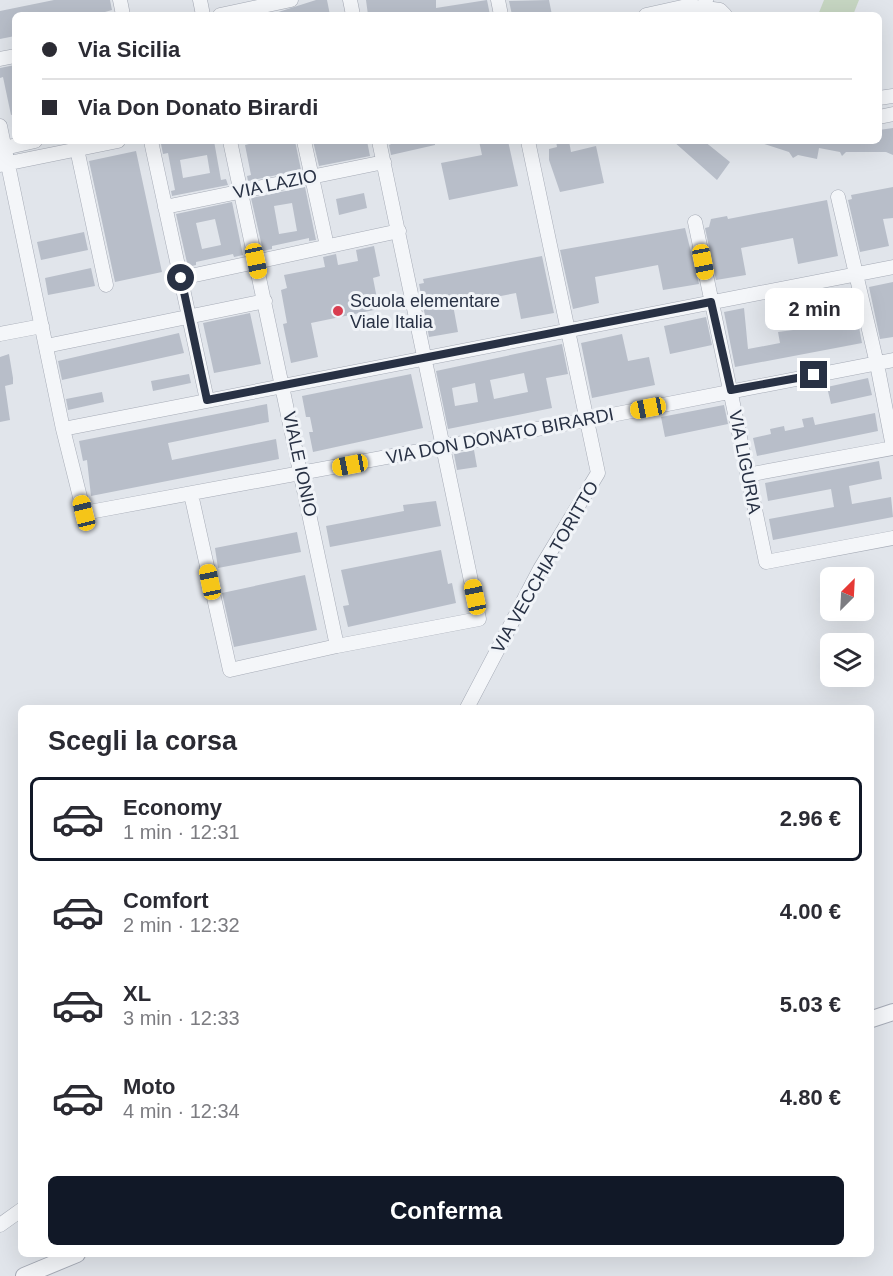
<!DOCTYPE html>
<html lang="it">
<head>
<meta charset="utf-8">
<style>
	:root { --surface:#fff; --page:#f2f2f3; --text:#2b2b33; --muted:#7c7c81; --line:#e1e1e2; --accent:#111827 }
	body { margin:0; font-family:Arial,sans-serif; background:var(--page); color:var(--text); height:100vh; display:flex; flex-direction:column; font-size:22px; white-space:nowrap }
	* { box-sizing:border-box; margin:0 }
	p { font-size:20px; color:var(--muted) }
	.icon { flex:none; width:33px; height:33px; fill:none; stroke:currentColor; stroke-width:2; stroke-linecap:round; stroke-linejoin:round }
	.map { position:relative; flex:1; overflow:hidden }
	.drawer { position:absolute; left:18px; top:705px; width:856px; height:552px; display:flex; flex-direction:column; background:var(--surface); border-radius:9px; box-shadow:0 6px 24px #0002 }
	.drawer>* { flex:none }
	.banner { position:absolute; left:12px; top:12px; width:870px; height:132px; border-radius:9px; box-shadow:0 6px 24px #0002; display:grid; align-content:center; height:132px; padding:0 30px; background:var(--surface) }
	.needle { width:39px; rotate:24deg }
	.controls { position:absolute; left:820px; top:567px; display:grid; gap:12px }
	.controls a { display:grid; place-items:center; width:54px; height:54px; border-radius:9px; background:var(--surface); box-shadow:0 6px 24px #0002; font-size:30px }
	.end { position:absolute; width:27px; height:27px; margin:-14px; border:8px solid #283144; background:#fff; box-shadow:0 0 0 3px #fff }
	.from { border-radius:50% }
	.bubble { position:absolute; height:42px; border-radius:9px; background:var(--surface); box-shadow:0 6px 24px #0002; font-size:20px; font-weight:600; line-height:42px; text-align:center }
	.car { position:absolute; width:18px; height:36px; margin:-18px -9px; border-radius:8px; box-shadow:0 0 4px 2px #0007; background:linear-gradient(#f5c518 24%,#345 0 40%,#f5c518 0 76%,#345 0 86%,#f5c518 0) }
	.banner b { display:flex; align-items:center; gap:21px; height:57px; font-size:22px }
	.banner b+b { border-top:2px solid var(--line) }
	.banner i { width:15px; height:15px; background:var(--text) }
	ul { padding:0; list-style:none }
	li { display:flex; align-items:center; gap:18px; height:84px; margin:0 12px 9px; padding:0 18px; border:3px solid transparent; border-radius:9px }
	li div { flex:1 }
	li b { display:block; font-size:22px }
	li em { font-style:normal; font-weight:600 }
	li.selected { border-color:var(--accent) }
	li>.icon { width:54px; height:54px; stroke-width:1.5 }
	h2 { padding:0 30px; font-size:27px; line-height:72px }
	.primary-button { display:flex; gap:12px; margin-top:auto; padding:12px 30px }
	.primary-button a { flex:1; height:69px; border-radius:9px; background:var(--accent); color:#fff; font-size:24px; font-weight:600; line-height:69px; text-align:center }
	.map>svg:first-child { display:block }
</style>
</head>
<body>
<div class="map">
<svg width="893" height="1276" viewBox="0 0 893 1276">
	<rect width="100%" height="100%" fill="#e1e5eb"/>
	<path fill="#c6d6c2" d="M824 0H859L853 15H818Z"/>
	<path fill="#b8bec9" fill-rule="evenodd" d="M54 0H110L112 10 105 12 106 15H15V36L0 39V11Z
		M316 0H327L330 15H269Z
		M366 0H436V8L487 0 490 15H368Z
		M549 0 552 15H512L509 1Z
		M15 65V114L11 115 3 77 0 78V68Z
		M893 128V155L886 152H846L842 156 840 152 819 148 817 159 798 155 793 158 789 152 761 143 879 141V130Z
		M176 141H214L221 180 226 179 228 185 172 196 171 191 175 190 168 153 163 154 161 144ZM207 155 210 173 183 178 180 160Z
		M249 141H295L301 170 248 181 247 176 251 175 245 145 249 144Z
		M313 141H367L370 156 319 166Z
		M398 141H435V145L391 155 389 145Z
		M479 141H508L518 186 449 200 441 163 482 155Z
		M556 141H569L571 152 596 146 604 183 560 192 549 160V149L557 147Z
		M673 141H704L730 162 717 180Z
		M136 151 162 272 115 282 89 161Z
		M305 187 316 240 309 241V238L272 246V249L263 251 251 198ZM292 203 297 231 279 234 274 206Z
		M893 187V218L883 219 889 246 860 252 848 200 852 199 851 195Z
		M364 193 367 208 339 215 336 199Z
		M827 200 838 256 798 264 793 238 741 248 746 275 716 280 705 228 709 227 711 219 727 216 728 219Z
		M232 202 243 255 234 257 233 254 196 262V265L188 267 176 214ZM215 219 221 245 202 249 196 223Z
		M685 228 699 284 663 290 658 265 595 277 599 303 573 309 560 250Z
		M84 232 88 250 41 260 37 242Z
		M374 246 380 276 373 278 379 309 311 323 318 357 291 363 283 324 287 323 281 290 287 288 284 275 325 267 323 257 336 254 338 265 358 261 356 250Z
		M542 256 554 313 521 319 516 293 453 305 458 332 429 337 419 284 424 283 423 279Z
		M91 268 95 286 48 295 45 278Z
		M893 282V337L880 339 869 287Z
		M851 290 855 328 859 327 862 343 735 367 724 312 744 308 748 349 780 343 778 332 793 330 787 304Z
		M250 313 261 364 214 373 203 323Z
		M706 317 712 345 670 354 664 326Z
		M179 333 184 353 62 380 58 361Z
		M622 334 628 361 649 357 655 385 592 398 581 343Z
		M562 344 568 374 546 378 552 408 448 429 436 371ZM524 373 528 392 494 399 490 380ZM475 383 478 402 455 406 452 388Z
		M9 354 13 378V384L5 386 10 420 0 422V357Z
		M189 374 191 383 153 391 151 381Z
		M411 374 423 428 313 452 309 432H313L310 417H306L302 396Z
		M868 378 872 395 831 404 827 387Z
		M102 392 104 402 68 410 66 399Z
		M267 404 269 422 168 443 172 460 276 439 279 459 91 496 87 460 83 461 79 441Z
		M724 405 728 424 665 437 661 417Z
		M875 413 878 431 757 456 753 438 771 434 770 429 784 426 785 431 804 427 802 419 813 417 815 425Z
		M474 450 477 467 457 470 454 454Z
		M879 461 882 479 849 486 852 504 891 497 893 517 773 540 769 519 834 507 831 489 768 501 765 483Z
		M436 501 441 526 330 547 326 526 404 511 403 505Z
		M297 532 301 552 218 568 215 548Z
		M441 550 448 584 452 583 456 603 348 627 343 606 349 605 341 570Z
		M305 575 317 630 234 647 222 593Z"/>
	<g fill="none" stroke-linecap="round" stroke-linejoin="round">
		<defs>
			<path id="minor" d="M120 0 123 15
				M200 0 203 15
				M350 0 353 15
				M498 0 501 15
				M706 0 705 8 720 10 725 15
				M220 15 291 0
				M646 15 687 6 705 8
				M0 59 15 56
				M879 98 893 96
				M879 117 893 114
				M0 126 63 429 84 513 586 420 893 360
				M151 141 207 400
				M230 141 337 646
				M304 141 327 246
				M0 149 35 141
				M77 149 106 285
				M0 165 118 141
				M838 197 877 364 893 447
				M165 207 384 162
				M695 222 766 562 893 538
				M181 278 399 231
				M0 334 42 326
				M46 346 265 301
				M63 429 893 267
				M747 475 893 448
				M191 494 230 670 337 646 479 619 379 141
				M467 708 540 569 598 473 528 141
				M0 1225 21 1210"/>
			<path id="tertiary" d="M872 1019 893 1012
				M24 1276 77 1254"/>
		</defs>
		<use href="#minor" stroke="#a6abb6" stroke-width="15"/>
		<use href="#tertiary" stroke="#a6abb6" stroke-width="18"/>
		<use href="#minor" stroke="#f4f6f9" stroke-width="14"/>
		<use href="#tertiary" stroke="#f4f6f9" stroke-width="16"/>
	</g>
	<g fill="none" stroke-linecap="round" stroke-linejoin="round">
		<path stroke="#283144" stroke-width="8" d="M181 278 207 400 711 302 731 390 814 375"/>
	</g>
	<circle fill="#d93d50" stroke="#f1f4f8" stroke-width="2" cx="338" cy="311" r="6"/>
	<g text-anchor="middle" stroke-width="6" stroke-linejoin="round" paint-order="stroke">
		<g font-size="18" fill="#283144" stroke="#f1f4f8">
			<text transform="translate(275 184) rotate(-12)" y="6">VIA LAZIO</text>
			<text transform="translate(500 436) rotate(-11)" y="6">VIA DON DONATO BIRARDI</text>
			<text transform="translate(745 462) rotate(79)" y="6">VIA LIGURIA</text>
			<text transform="translate(300 464) rotate(78)" y="6">VIALE IONIO</text>
			<text transform="translate(545 567) rotate(-60)" y="6">VIA VECCHIA TORITTO</text>
		</g>
		<g font-size="18" fill="#283144" stroke="#f1f4f8" text-anchor="start">
			<text x="350" y="307">Scuola elementare<tspan x="350" dy="21">Viale Italia</tspan></text>
		</g>
	</g>
</svg>
<div class="controls">
<a><svg class="needle" viewBox="-14 -14 28 28"><path d="M0-13l5 13h-10z" fill="#e53935"/><path d="M0 13l5-13h-10z" fill="#7c7c81"/></svg></a>
<a><svg class="icon" aria-label="layers" viewBox="0 0 24 24"><path d="M12 4l9 5-9 5-9-5zM3 14l9 5 9-5"/></svg></a>
</div>
<i class="end from" style="left:181px;top:278px"></i>
<i class="end" style="left:814px;top:375px"></i>
<div class="bubble" style="left:765px;top:288px;width:99px">2 min</div>
<i class="car" style="left:256px;top:261px;rotate:168deg"></i>
<i class="car" style="left:703px;top:262px;rotate:169deg"></i>
<i class="car" style="left:648px;top:408px;rotate:259deg"></i>
<i class="car" style="left:350px;top:465px;rotate:259deg"></i>
<i class="car" style="left:84px;top:513px;rotate:346deg"></i>
<i class="car" style="left:210px;top:582px;rotate:348deg"></i>
<i class="car" style="left:475px;top:597px;rotate:348deg"></i>
<div class="banner">
<b><i class="from"></i>Via Sicilia</b>
<b><i></i>Via Don Donato Birardi</b>
</div>
<section class="drawer">
<h2>Scegli la corsa</h2>
<ul>
<li class="selected"><svg class="icon" aria-label="car" viewBox="0 0 24 24"><path d="M5 17H2v-5l4-1 3-4h7l3 4 3 1v5h-3M9 17h6M6 11h13"/><circle cx="7" cy="17" r="2"/><circle cx="17" cy="17" r="2"/></svg><div><b>Economy</b><p>1 min · 12:31</p></div><em>2.96 €</em></li>
<li><svg class="icon" aria-label="car" viewBox="0 0 24 24"><path d="M5 17H2v-5l4-1 3-4h7l3 4 3 1v5h-3M9 17h6M6 11h13"/><circle cx="7" cy="17" r="2"/><circle cx="17" cy="17" r="2"/></svg><div><b>Comfort</b><p>2 min · 12:32</p></div><em>4.00 €</em></li>
<li><svg class="icon" aria-label="car" viewBox="0 0 24 24"><path d="M5 17H2v-5l4-1 3-4h7l3 4 3 1v5h-3M9 17h6M6 11h13"/><circle cx="7" cy="17" r="2"/><circle cx="17" cy="17" r="2"/></svg><div><b>XL</b><p>3 min · 12:33</p></div><em>5.03 €</em></li>
<li><svg class="icon" aria-label="car" viewBox="0 0 24 24"><path d="M5 17H2v-5l4-1 3-4h7l3 4 3 1v5h-3M9 17h6M6 11h13"/><circle cx="7" cy="17" r="2"/><circle cx="17" cy="17" r="2"/></svg><div><b>Moto</b><p>4 min · 12:34</p></div><em>4.80 €</em></li>
</ul>
<div class="primary-button"><a>Conferma</a></div>
</section>
</div>
</body>
</html>
